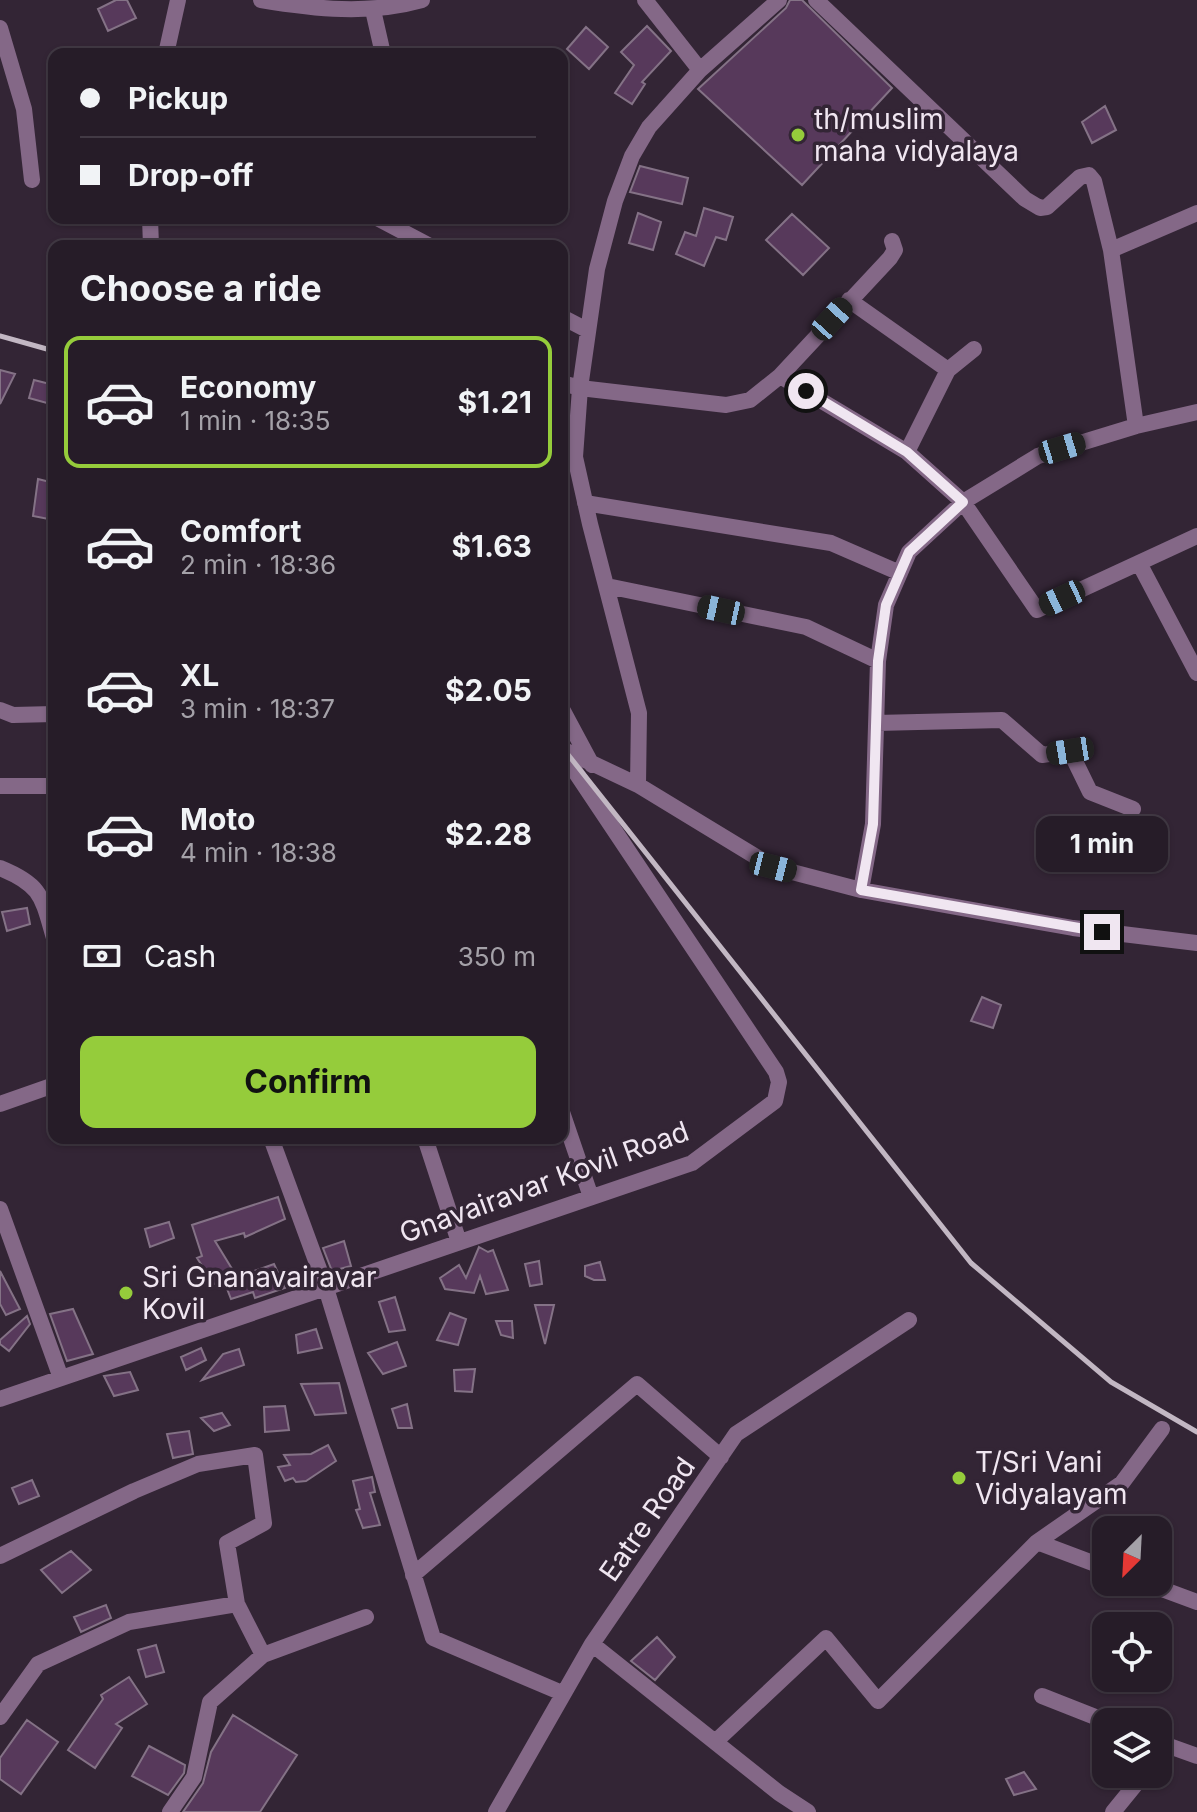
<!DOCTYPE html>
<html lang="en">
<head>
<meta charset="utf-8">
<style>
	:root { --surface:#261c28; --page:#322934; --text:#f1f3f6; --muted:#a4a1a8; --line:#423a45; --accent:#95cc3b }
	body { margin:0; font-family:Inter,sans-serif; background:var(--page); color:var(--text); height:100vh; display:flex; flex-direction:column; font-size:30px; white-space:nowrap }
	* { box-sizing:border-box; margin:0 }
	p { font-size:26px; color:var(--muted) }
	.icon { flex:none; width:44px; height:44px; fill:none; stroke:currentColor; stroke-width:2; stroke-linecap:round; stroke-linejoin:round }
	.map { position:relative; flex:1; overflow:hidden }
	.sheet { position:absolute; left:48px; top:240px; width:520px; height:904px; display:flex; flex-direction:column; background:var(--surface); border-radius:16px; box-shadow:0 2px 6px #0004,0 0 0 2px var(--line) }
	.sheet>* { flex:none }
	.banner { position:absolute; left:48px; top:48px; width:520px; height:176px; border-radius:16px; box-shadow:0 2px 6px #0004,0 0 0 2px var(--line); display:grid; align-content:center; height:176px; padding:0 32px; background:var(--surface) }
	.needle { width:52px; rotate:204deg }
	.buttons { position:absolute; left:1092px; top:1516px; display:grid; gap:16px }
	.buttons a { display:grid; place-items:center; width:80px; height:80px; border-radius:16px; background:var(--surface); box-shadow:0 2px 6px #0004,0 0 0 2px var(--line); font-size:40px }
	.end { position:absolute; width:36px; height:36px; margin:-18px; border:10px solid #f0e6f1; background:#111; box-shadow:0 0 0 4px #111 }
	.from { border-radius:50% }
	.bubble { position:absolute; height:56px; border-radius:16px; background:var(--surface); box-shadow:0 2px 6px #0004,0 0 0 2px var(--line); font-size:26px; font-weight:700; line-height:56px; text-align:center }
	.car { position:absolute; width:24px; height:48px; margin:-24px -12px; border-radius:10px; box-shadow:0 0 6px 2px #0007; background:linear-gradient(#222 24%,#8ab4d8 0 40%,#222 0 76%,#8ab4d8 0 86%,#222 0) }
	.banner b { display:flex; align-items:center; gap:28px; height:76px; font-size:30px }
	.banner b+b { border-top:2px solid var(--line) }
	.banner i { width:20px; height:20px; background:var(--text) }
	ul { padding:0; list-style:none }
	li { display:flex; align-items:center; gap:24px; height:132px; margin:0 16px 12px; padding:0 16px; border:4px solid transparent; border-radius:16px }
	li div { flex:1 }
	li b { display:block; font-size:30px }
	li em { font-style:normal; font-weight:700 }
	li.selected { border-color:var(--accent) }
	li>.icon { width:72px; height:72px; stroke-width:1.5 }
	h2 { padding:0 32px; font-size:36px; line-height:96px }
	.pay { display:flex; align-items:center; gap:20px; height:88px; padding:0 32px; font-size:30px }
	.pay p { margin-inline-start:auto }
	.action { display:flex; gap:16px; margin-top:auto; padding:16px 32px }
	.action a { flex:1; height:92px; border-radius:16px; background:var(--accent); color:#111; font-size:32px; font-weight:700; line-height:92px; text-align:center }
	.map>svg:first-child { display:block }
</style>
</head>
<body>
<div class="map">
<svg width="1197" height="1812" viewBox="0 0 1197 1812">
	<rect width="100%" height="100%" fill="#332535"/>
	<path fill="#57395b" stroke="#847286" stroke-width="2" d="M116 0H127L136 18 108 31 98 9Z
		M790 0H802L892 88 802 185 698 89 786 8Z
		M647 26 671 51 642 82 645 84 632 104 615 93 634 65 621 52Z
		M586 27 608 47 589 69 567 49Z
		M1105 106 1116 130 1092 143 1082 122Z
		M640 166 688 178 682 204 630 192Z
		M704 208 733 217 726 240 716 237 704 266 676 254 685 232 696 236Z
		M638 213 661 222 653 250 629 243Z
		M792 214 829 248 803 275 766 240Z
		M0 370 15 374 0 404Z
		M34 380 54 385V405L29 398Z
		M38 479 54 483V520L33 516Z
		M27 908 30 924 7 931 2 912Z
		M982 997 1001 1005 993 1028 971 1021Z
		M278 1197 285 1219 245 1237 244 1233 215 1241 237 1277 274 1264 285 1288 255 1298 253 1292 231 1299 224 1281 214 1284 197 1258 202 1256 192 1225Z
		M169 1222 174 1238 150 1247 145 1229Z
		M344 1241 351 1266 332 1271 323 1248Z
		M479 1247 488 1252 493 1250 508 1290 486 1294 480 1276 474 1293 445 1289 440 1278 459 1265 466 1278Z
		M539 1261 542 1284 530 1286 525 1264Z
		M600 1262 605 1280H594L585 1276V1266Z
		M0 1271 20 1309 6 1315 0 1304Z
		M395 1297 405 1330 389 1332 379 1302Z
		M535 1305H554L545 1344Z
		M73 1309 93 1354 67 1361 50 1314Z
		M450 1313 466 1319 458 1345 437 1340Z
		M27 1316 30 1324 9 1351 0 1344V1340Z
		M496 1321H512L513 1338 501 1335Z
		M316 1329 322 1348 298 1353 296 1335Z
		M397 1342 406 1366 383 1374 368 1353Z
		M201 1348 206 1360 186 1370 181 1357Z
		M239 1349 244 1365 202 1380 223 1354Z
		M475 1369 472 1392 455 1391 454 1370Z
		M130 1372 138 1390 114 1396 104 1376Z
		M339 1383 346 1413 315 1415 301 1384Z
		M407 1404 412 1428H398L392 1409Z
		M285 1406 289 1430 265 1432 264 1407Z
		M222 1413 230 1425 214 1431 201 1418Z
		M189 1431 193 1454 173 1458 167 1434Z
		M328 1445 336 1461 306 1481 296 1482 293 1478 285 1481 278 1467 290 1465 284 1455 311 1454Z
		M372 1477 375 1492 370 1493 380 1525 363 1528 356 1510 360 1509 353 1481Z
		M32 1480 39 1496 19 1504 12 1488Z
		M71 1551 91 1570 62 1593 41 1570Z
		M106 1605 111 1618 81 1632 74 1617Z
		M657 1637 675 1657 655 1680 631 1661Z
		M156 1645 164 1672 146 1677 138 1650Z
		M129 1677 147 1704 116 1724 122 1728 95 1768 68 1750 103 1699 101 1695Z
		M233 1715 297 1755 260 1812H183L203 1783 211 1752Z
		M27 1720 58 1742 21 1794 0 1779V1758Z
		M149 1746 185 1765 184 1773 168 1795 132 1776Z
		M1024 1772 1036 1789 1014 1795 1006 1779Z"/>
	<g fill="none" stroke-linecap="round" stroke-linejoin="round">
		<path stroke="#846887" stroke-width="16" d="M261 0C315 9 369 15 422 0
			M645 0 700 70
			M816 0 1025 199 1040 208 1047 207 1080 177 1089 175 1094 181 1111 250 1136 426
			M373 10 383 54
			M0 28 24 109 32 180
			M166 54 178 0
			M150 218 151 246
			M377 218 430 246
			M1111 250 1197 213
			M849 300 948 370
			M562 317 587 330
			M780 376 907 452 963 502 1037 610 1197 536
			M562 383 580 388 726 405 750 400 780 376 890 258 895 250 892 241
			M907 452 948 370 974 349
			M585 503 831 543 900 573
			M1139 563 1197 673
			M607 586 806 627 878 661
			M562 709 592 765
			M0 710 13 715 54 714
			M876 723 1002 720 1042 755 1070 751 1090 792 1133 809
			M562 749 638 785 773 867 861 890 873 824 878 661 886 605 909 552 963 502 1038 456 1136 426 1197 412
			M638 785 639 713 590 524 575 457 580 388 597 269 615 201 632 156 649 127 700 70 779 0
			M0 786H54
			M0 868C42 885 42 897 54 938
			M861 890 1073 928 1197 943
			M0 1104 54 1085
			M562 1112 591 1197
			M271 1138 326 1288 433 1638 562 1693
			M425 1138 459 1242
			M0 1209 61 1378
			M0 1399 692 1163 775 1101 779 1082 776 1072 562 752
			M1037 1542 1106 1568
			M0 1556 134 1491 198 1464 255 1455 264 1523 227 1543 237 1604
			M413 1575 637 1384 721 1457
			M1143 1582 1197 1602
			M592 1644 779 1793 808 1812
			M1042 1696 1108 1722
			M0 1717 38 1664 129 1622 237 1604 263 1655
			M715 1742 826 1638 878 1701 1037 1542 1122 1483 1162 1429
			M1158 1742 1197 1756
			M170 1812 194 1777 210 1702 263 1655 366 1617
			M496 1812 592 1644 736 1434 909 1320
			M1113 1812 1144 1774"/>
		<path stroke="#c2b7c3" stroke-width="5" d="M0 336 54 351
			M562 747 971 1263 1111 1382 1197 1432"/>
	</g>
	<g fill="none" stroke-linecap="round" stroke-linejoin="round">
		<path stroke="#f0e6f1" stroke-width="10" d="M806 391 907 452 963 502 909 552 886 605 878 661 873 824 861 890 1102 932"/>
	</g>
	<g fill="#95cc3b" stroke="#332535" stroke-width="3">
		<circle cx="798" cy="135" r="8"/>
		<circle cx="126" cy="1293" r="8"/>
		<circle cx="959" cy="1478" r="8"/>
	</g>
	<g text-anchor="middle" stroke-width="7" stroke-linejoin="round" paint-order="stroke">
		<g font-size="28" fill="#f0e6f1" stroke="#332535" text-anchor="start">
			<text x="814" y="129">th/muslim<tspan x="814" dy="32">maha vidyalaya</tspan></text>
			<text x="142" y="1287">Sri Gnanavairavar<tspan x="142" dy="32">Kovil</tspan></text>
			<text x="975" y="1472">T/Sri Vani<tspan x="975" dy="32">Vidyalayam</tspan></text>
		</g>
		<g font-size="28" fill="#f0e6f1" stroke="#332535">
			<text transform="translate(544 1182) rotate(-20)" y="10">Gnavairavar Kovil Road</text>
			<text transform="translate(647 1519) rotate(-55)" y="10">Eatre Road</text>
		</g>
	</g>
</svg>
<div class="buttons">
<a><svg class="needle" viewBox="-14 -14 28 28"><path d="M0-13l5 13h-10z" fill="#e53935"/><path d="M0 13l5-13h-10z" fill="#a4a1a8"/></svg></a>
<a><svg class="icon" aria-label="locate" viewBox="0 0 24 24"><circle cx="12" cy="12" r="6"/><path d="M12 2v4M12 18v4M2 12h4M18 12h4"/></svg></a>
<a><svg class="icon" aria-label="layers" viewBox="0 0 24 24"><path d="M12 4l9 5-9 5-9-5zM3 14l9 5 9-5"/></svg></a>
</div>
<i class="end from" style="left:806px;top:391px"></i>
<i class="end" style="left:1102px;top:932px"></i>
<div class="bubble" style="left:1036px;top:816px;width:132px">1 min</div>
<i class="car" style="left:832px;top:319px;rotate:42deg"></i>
<i class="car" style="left:1062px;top:448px;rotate:73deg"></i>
<i class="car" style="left:1062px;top:598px;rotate:245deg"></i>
<i class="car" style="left:721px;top:610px;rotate:282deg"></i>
<i class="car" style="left:1070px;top:751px;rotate:261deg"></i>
<i class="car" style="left:773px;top:867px;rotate:104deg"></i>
<div class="banner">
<b><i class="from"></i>Pickup</b>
<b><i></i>Drop-off</b>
</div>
<section class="sheet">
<h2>Choose a ride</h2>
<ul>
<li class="selected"><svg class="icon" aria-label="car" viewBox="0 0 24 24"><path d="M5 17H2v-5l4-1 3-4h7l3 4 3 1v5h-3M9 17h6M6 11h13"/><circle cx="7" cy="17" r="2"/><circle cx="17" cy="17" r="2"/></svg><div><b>Economy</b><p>1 min · 18:35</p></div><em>$1.21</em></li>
<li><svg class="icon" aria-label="car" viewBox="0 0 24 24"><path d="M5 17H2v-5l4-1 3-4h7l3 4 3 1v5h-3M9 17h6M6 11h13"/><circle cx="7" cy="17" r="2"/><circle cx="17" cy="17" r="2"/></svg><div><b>Comfort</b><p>2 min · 18:36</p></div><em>$1.63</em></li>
<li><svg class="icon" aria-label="car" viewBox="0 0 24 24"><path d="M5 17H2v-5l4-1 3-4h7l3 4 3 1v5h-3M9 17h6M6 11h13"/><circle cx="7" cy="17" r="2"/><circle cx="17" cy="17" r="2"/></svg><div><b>XL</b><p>3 min · 18:37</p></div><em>$2.05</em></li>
<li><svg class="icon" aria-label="car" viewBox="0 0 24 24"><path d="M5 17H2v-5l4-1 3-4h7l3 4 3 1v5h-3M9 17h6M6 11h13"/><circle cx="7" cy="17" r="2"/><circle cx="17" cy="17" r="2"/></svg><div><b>Moto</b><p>4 min · 18:38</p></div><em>$2.28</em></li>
</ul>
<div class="pay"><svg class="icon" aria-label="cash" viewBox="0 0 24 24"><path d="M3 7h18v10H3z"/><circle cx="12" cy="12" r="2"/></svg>Cash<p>350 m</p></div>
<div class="action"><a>Confirm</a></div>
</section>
</div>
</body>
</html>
